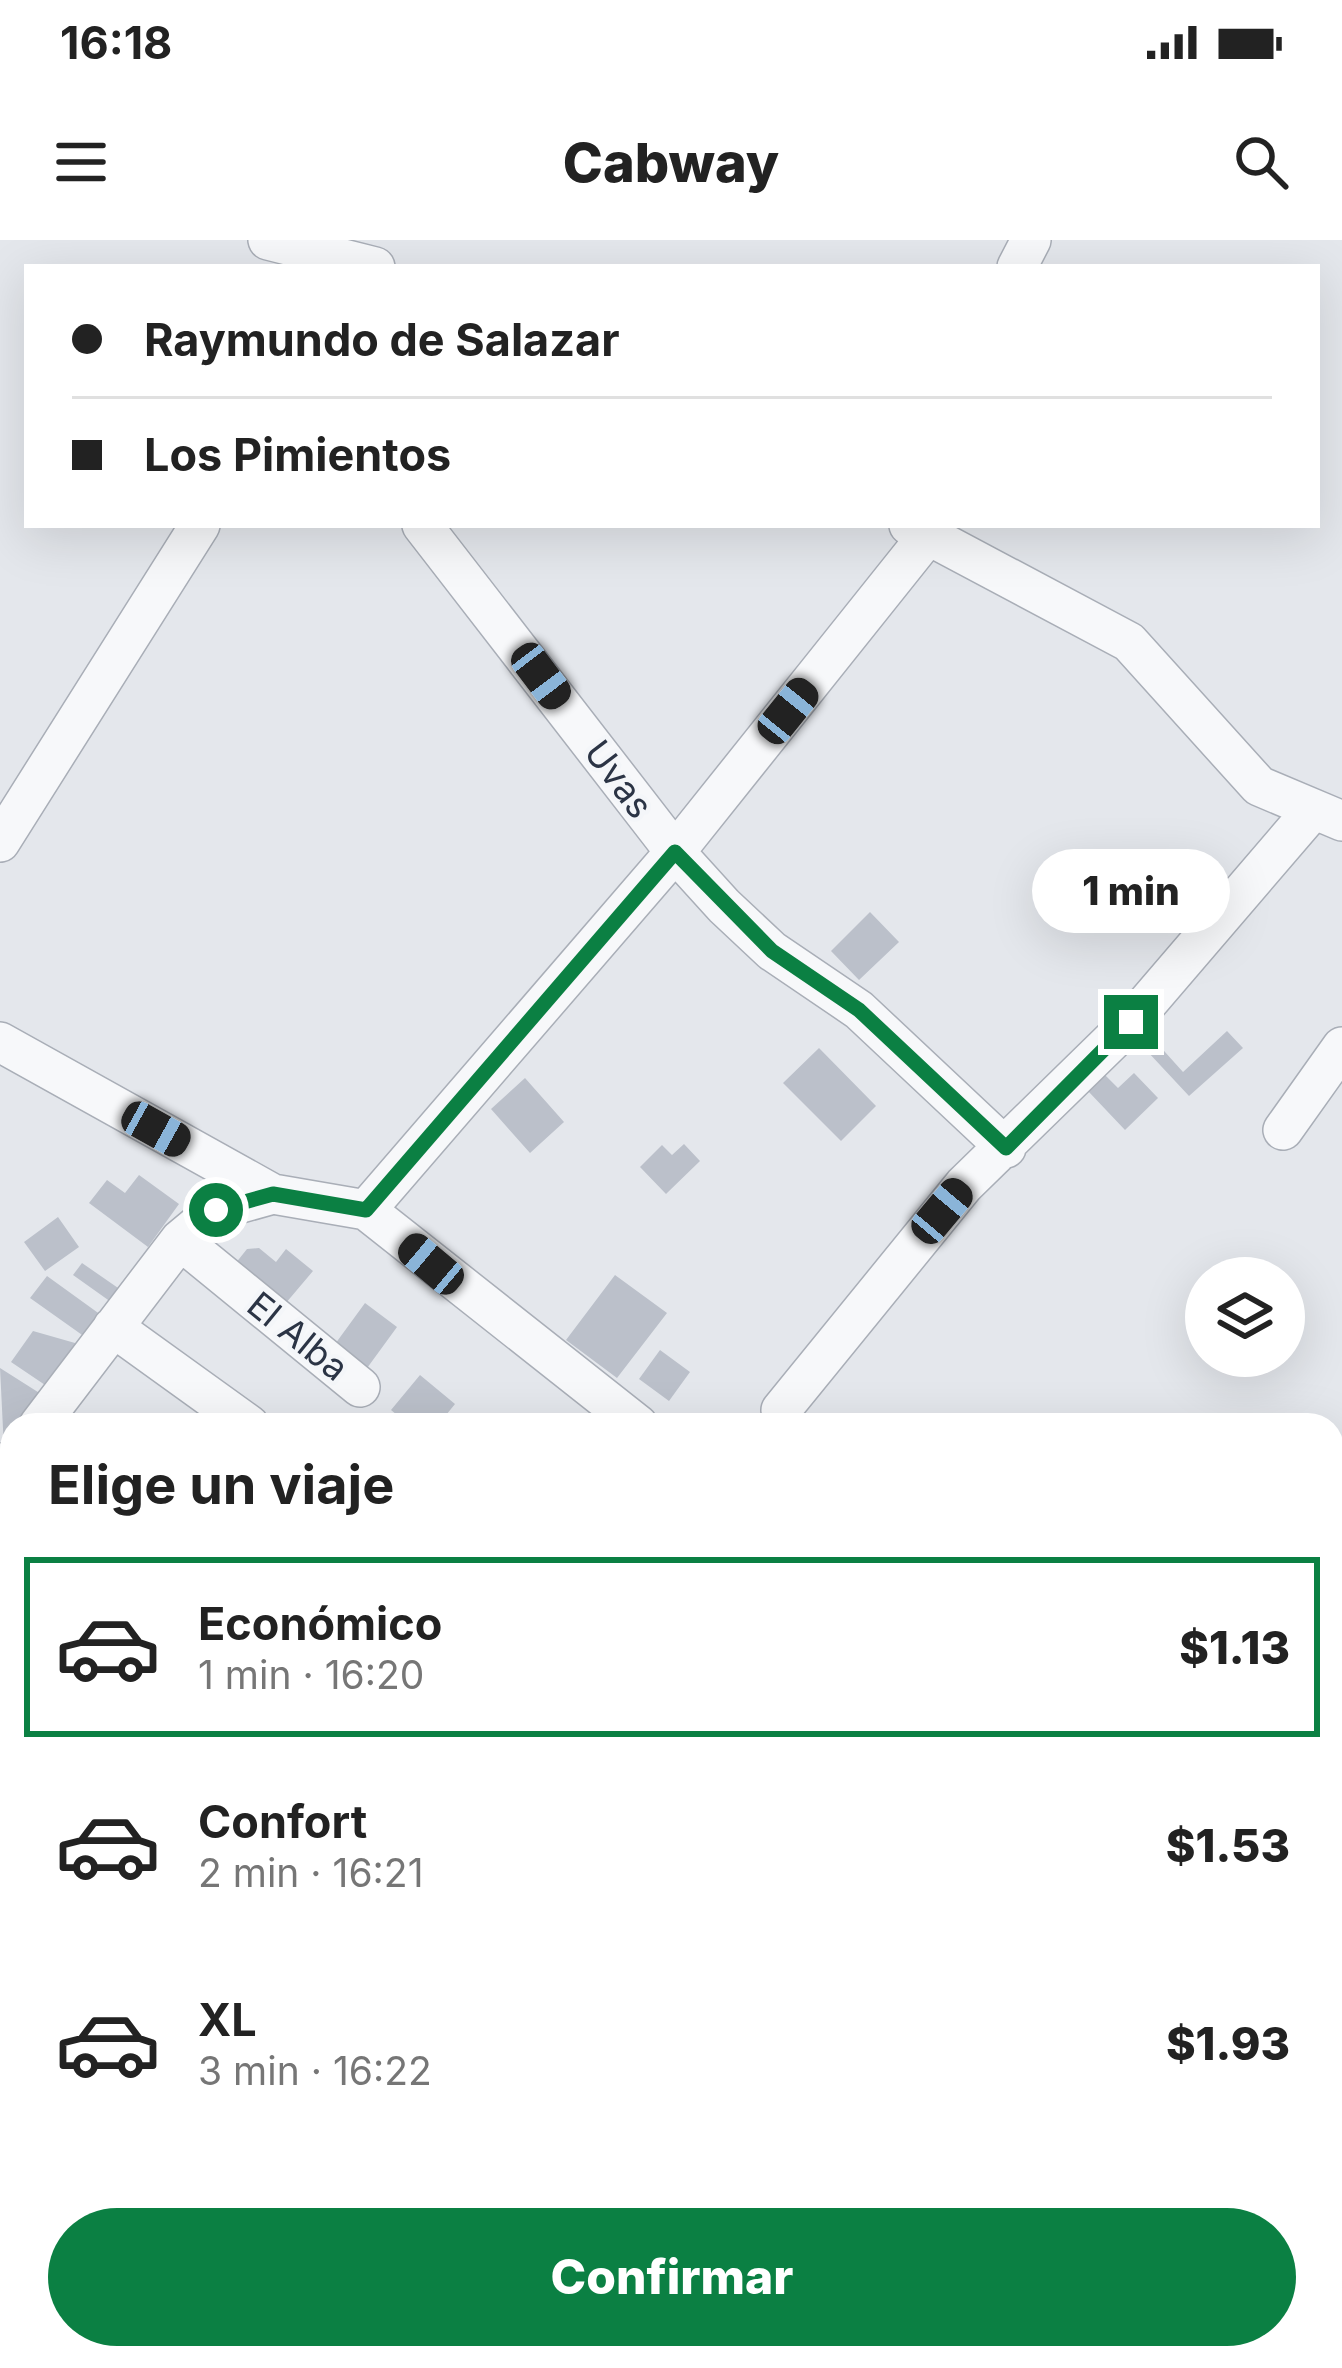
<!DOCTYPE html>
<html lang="es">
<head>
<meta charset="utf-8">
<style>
	:root { --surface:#fff; --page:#f6f6f6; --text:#222; --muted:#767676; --line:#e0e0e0; --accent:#0b8043 }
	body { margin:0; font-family:Inter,sans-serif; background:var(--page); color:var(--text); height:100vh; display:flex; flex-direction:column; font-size:45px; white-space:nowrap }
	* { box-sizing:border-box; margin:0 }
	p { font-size:39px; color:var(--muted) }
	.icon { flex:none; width:66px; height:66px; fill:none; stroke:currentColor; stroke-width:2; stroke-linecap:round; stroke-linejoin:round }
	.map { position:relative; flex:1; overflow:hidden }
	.side { position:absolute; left:0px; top:1173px; width:1344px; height:957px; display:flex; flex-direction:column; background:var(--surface); border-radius:36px 36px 0 0; box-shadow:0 12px 48px #0002 }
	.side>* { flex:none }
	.guide { position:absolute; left:24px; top:24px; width:1296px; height:264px; border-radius:0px; box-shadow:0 12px 48px #0002; display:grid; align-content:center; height:264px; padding:0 48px; background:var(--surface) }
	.buttons { position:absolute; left:1185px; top:1017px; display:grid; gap:24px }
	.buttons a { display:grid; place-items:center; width:120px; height:120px; border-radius:50%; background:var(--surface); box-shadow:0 12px 48px #0002; font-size:60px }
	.end { position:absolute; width:54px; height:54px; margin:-27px; border:15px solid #0b8043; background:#fff; box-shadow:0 0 0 6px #fff }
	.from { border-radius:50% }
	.bubble { position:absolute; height:84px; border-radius:42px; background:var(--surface); box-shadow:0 12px 48px #0002; font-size:39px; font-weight:800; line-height:84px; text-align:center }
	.car { position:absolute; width:36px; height:72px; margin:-36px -18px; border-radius:15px; box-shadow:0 0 9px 3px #0007; background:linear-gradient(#222 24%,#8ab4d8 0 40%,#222 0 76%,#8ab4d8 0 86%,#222 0) }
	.guide b { display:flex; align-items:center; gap:42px; height:114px; font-size:45px }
	.guide b+b { border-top:3px solid var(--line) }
	.guide i { width:30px; height:30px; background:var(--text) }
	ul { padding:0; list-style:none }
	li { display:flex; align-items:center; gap:36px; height:180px; margin:0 24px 18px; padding:0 24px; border:6px solid transparent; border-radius:0px }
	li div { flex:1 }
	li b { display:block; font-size:45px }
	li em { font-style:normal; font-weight:800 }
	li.current { border-color:var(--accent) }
	li>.icon { width:108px; height:108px; stroke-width:1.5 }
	h2 { padding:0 48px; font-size:54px; line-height:144px }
	.button { display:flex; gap:24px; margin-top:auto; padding:24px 48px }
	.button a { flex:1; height:138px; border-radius:72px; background:var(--accent); color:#fff; font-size:48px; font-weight:800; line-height:138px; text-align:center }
	.status { display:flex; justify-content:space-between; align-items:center; height:84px; padding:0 60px; background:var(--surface); direction:ltr }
	.status svg { height:33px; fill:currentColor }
	header { display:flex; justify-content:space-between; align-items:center; height:156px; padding:0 48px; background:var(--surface); font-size:54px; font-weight:800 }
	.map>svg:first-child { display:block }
</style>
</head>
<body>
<div class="status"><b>16:18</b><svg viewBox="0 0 49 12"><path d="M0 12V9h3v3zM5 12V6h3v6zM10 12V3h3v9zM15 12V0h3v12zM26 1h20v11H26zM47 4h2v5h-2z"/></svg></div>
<header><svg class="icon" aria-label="menu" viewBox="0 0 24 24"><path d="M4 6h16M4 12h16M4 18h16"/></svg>Cabway<svg class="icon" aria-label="search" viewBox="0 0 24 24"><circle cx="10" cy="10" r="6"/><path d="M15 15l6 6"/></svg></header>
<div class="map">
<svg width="1342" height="2128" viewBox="0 0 1342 2128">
	<rect width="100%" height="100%" fill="#e4e7ec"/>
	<path fill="#c9d6c5" d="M0 1231 12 1238V1578L0 1599Z"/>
	<path fill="#bbc0ca" d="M870 672 899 702 859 740 831 711Z
		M1227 791 1243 808 1189 856 1147 811 1156 802 1183 832Z
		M819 808 876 866 841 901 783 843Z
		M1134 833 1158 858 1125 890 1088 851 1105 835 1118 848Z
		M525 838 564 882 530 913 491 869Z
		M684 904 700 921 666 954 640 927 662 905 672 915Z
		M139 935 179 964 148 1007 89 963 107 940 125 953Z
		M58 977 79 1007 45 1031 24 1002Z
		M259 1008 276 1022 286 1009 313 1031 280 1070 231 1029 247 1009Z
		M82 1023 121 1050 111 1062 73 1035Z
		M615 1035 667 1073 617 1138 566 1100Z
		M47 1036 101 1075 85 1097 30 1058Z
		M365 1063 397 1087 362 1135 330 1111Z
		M33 1091 82 1105 51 1149 11 1122Z
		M660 1110 690 1132 669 1161 639 1139Z
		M0 1128 41 1154 20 1185H12L4 1209Z
		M420 1135 455 1164 438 1185H409L391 1170Z"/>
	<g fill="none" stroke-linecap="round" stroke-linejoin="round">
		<defs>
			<path id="minor" d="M268 0 375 27
				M1017 27 1031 0
				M422 285 675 612 724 666 772 711 859 770 1006 908
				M909 285 1129 402 1259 546 1342 581
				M0 602 200 285
				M0 802 273 954
				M1283 890 1342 807
				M366 970 675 612 929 294
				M180 1000 360 1147
				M113 1087 249 1185
				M781 1170 964 945 1131 782 1311 572
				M39 1185 180 1000 216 970 273 954 366 970 638 1185
				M0 1223 7 1226 12 1220
				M0 1707 12 1721
				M1332 2019 1342 2010
				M1197 2128 1210 2118"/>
		</defs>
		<use href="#minor" stroke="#a9aeb7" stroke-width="42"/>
		<use href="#minor" stroke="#f7f8fa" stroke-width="39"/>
	</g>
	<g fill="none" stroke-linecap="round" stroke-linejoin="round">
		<path stroke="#0b8043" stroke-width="15" d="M216 970 273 954 366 970 675 612 772 711 859 770 1006 908 1131 782"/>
	</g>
	<g text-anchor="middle" stroke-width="9" stroke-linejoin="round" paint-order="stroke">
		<g font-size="36" fill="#2b3445" stroke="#f4f6f9">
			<text transform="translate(619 539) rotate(53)" y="13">Uvas</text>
			<text transform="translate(298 1096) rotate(39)" y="13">El Alba</text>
		</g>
	</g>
</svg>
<div class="buttons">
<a><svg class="icon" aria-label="layers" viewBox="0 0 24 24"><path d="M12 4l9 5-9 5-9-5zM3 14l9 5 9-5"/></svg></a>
</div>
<i class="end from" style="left:216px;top:970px"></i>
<i class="end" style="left:1131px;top:782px"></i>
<div class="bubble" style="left:1032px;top:609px;width:198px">1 min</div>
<i class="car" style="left:541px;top:436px;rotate:143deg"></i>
<i class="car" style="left:788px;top:471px;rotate:39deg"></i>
<i class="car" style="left:156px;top:889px;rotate:119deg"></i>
<i class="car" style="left:942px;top:971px;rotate:40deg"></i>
<i class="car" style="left:431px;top:1024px;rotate:310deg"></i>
<div class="guide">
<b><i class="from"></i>Raymundo de Salazar</b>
<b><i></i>Los Pimientos</b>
</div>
<section class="side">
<h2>Elige un viaje</h2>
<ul>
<li class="current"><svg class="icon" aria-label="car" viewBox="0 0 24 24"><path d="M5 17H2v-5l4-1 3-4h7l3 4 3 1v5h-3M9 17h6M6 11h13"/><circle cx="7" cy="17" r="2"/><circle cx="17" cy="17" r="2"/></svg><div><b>Económico</b><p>1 min · 16:20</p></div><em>$1.13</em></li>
<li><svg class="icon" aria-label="car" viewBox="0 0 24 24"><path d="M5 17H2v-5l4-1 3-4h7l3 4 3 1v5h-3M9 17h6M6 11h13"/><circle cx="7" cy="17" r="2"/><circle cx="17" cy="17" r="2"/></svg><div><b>Confort</b><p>2 min · 16:21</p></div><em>$1.53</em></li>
<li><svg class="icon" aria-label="car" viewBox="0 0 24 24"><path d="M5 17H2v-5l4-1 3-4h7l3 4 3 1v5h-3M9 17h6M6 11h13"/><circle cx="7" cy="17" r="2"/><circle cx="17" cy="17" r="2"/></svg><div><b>XL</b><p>3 min · 16:22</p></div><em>$1.93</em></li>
</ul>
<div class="button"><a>Confirmar</a></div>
</section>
</div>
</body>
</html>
